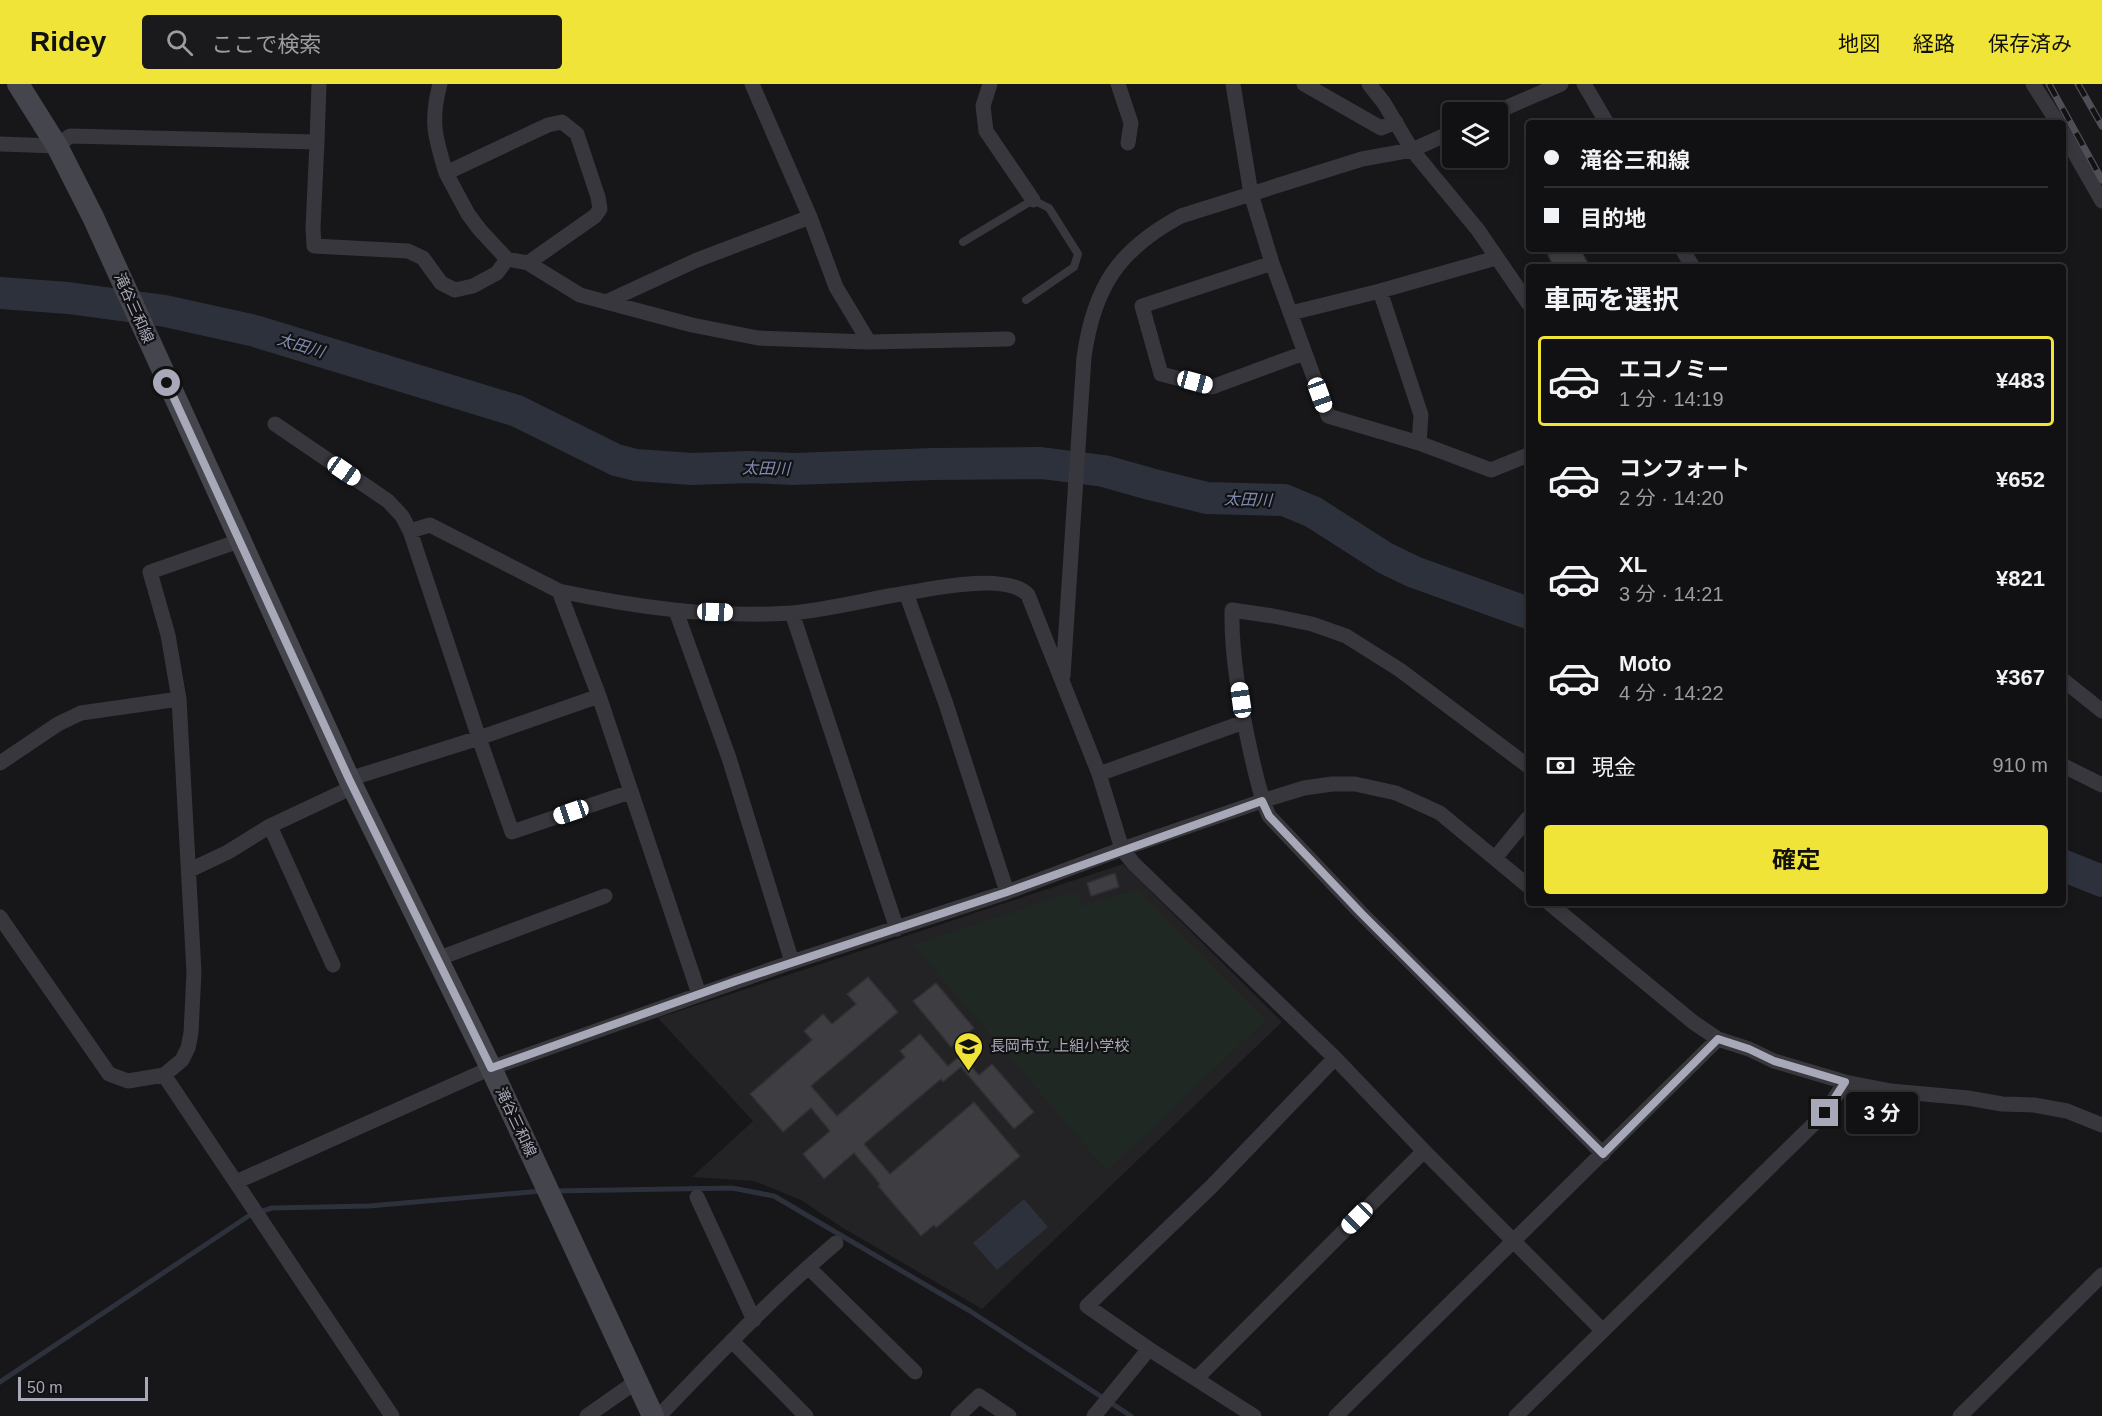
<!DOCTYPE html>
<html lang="ja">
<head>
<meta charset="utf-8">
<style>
	:root { --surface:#111012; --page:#1a191b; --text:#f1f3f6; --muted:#9c9d9f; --line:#303032; --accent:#efe437 }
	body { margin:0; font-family:Helvetica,"Noto Sans JP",sans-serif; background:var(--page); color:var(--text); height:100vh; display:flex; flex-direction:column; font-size:22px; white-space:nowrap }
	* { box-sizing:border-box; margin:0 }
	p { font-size:20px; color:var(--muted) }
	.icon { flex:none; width:33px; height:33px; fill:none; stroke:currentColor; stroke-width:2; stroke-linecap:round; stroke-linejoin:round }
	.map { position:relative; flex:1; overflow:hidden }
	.panel { position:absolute; left:1526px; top:180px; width:540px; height:642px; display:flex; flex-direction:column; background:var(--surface); border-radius:6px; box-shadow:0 3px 9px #0003,0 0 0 2px var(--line) }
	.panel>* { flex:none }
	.hud { position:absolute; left:1526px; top:36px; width:540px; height:132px; border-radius:6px; box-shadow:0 3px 9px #0003,0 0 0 2px var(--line); display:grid; align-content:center; height:132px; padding:0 18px; background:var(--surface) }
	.tools { position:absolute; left:1442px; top:18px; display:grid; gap:12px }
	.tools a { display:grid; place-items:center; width:66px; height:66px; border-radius:6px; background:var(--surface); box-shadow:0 3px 9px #0003,0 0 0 2px var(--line); font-size:30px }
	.scale { position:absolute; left:18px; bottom:15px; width:130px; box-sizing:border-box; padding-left:6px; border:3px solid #a8a9b8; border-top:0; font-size:16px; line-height:21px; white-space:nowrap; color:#a8a9b8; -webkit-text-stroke:4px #121113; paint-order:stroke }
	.end { position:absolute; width:27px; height:27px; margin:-14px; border:8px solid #a8a9b8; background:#111; box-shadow:0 0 0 3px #111 }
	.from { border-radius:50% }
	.bubble { position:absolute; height:42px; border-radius:6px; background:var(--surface); box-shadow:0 3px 9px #0003,0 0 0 2px var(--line); font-size:20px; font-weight:700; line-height:42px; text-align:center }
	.car { position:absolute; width:18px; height:36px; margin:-18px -9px; border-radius:8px; box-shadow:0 0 4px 2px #0007; background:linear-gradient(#fff 24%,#345 0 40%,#fff 0 76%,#345 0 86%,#fff 0) }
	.hud b { display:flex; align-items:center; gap:21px; height:57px; font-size:22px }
	.hud b+b { border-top:2px solid var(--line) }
	.hud i { width:15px; height:15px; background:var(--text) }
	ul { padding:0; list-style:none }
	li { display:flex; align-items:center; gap:18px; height:90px; margin:0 12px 9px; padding:0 6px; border:3px solid transparent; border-radius:6px }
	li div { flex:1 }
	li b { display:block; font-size:22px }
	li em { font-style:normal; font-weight:700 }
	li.selected { border-color:var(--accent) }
	li>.icon { width:54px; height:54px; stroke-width:1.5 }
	h2 { padding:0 18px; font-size:27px; line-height:72px }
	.pay { display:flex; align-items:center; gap:15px; height:66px; padding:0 18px; font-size:22px }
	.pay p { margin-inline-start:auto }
	.cta { display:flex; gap:12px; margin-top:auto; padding:12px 18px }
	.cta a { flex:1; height:69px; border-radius:6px; background:var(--accent); color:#111; font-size:24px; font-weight:700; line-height:69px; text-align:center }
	header { display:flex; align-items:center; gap:36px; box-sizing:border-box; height:84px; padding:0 30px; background:var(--accent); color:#111 }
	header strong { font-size:28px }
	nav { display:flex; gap:33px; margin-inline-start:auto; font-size:21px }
	.search { width:420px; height:54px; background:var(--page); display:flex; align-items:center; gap:15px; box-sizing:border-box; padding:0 21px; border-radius:6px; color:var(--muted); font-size:22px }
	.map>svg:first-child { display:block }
</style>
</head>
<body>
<header>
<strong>Ridey</strong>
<div class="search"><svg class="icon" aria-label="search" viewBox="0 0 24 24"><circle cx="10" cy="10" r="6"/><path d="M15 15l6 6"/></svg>ここで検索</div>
<nav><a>地図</a><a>経路</a><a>保存済み</a></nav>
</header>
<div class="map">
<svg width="2102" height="1332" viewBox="0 0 2102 1332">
	<rect width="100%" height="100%" fill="#171618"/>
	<path fill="#232225" d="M1123 780 1282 938 982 1225 843 1144 801 1116 754 1097 692 1093 753 1037 658 934Z"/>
	<path fill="#202823" d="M1137 805 1266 936 1107 1087 913 861 1077 807 1083 822Z"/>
	<path fill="#2c313c" d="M1024 1115 1048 1143 997 1186 973 1159Z"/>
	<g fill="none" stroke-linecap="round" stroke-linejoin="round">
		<path stroke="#2c313c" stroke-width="5" d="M554 1107 732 1104 774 1112 970 1227 1131 1332
			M0 1298 250 1131 272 1124 369 1122 542 1107"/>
		<path stroke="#2c313c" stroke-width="32" d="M0 209 68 214 165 227 255 247 517 327 616 376 636 381 692 385 750 383 793 385 933 380 1041 379 1104 387 1150 400 1207 414 1284 416 1313 428 1385 474 1414 488 1528 529
			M2062 781 2102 797"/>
	</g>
	<path fill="#3e3d42" stroke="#313034" stroke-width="1.5" d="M1559 165H1580L1590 183H1554L1548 171Z
		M1115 789 1119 803 1091 812 1087 799Z
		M868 893 898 928 811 1002 837 1032 905 973 900 967 920 950 948 982 961 971 979 991 992 980 1034 1028 1014 1045 961 983 943 998 941 995 864 1060 890 1090 974 1018 1020 1072 936 1144 934 1141 921 1152 878 1102 880 1100 854 1069 824 1095 803 1070 830 1047 811 1024 783 1048 750 1010 812 956 804 947 823 930 832 940 856 920 847 910Z
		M936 899 974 944 951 963 913 917Z"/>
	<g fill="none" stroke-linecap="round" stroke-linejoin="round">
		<path stroke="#38373d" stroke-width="8" d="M963 158 1033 116 1049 124 1078 170 1074 183 1026 216"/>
		<path stroke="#38373d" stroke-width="15" d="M440 0C430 37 435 53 446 89L548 41 562 38 577 50 598 113 600 125 595 132 528 179
			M990 0 983 22 986 47 1033 116
			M1118 0 1131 39 1128 59
			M1233 0 1251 110 1272 179 1328 332 1419 359 1491 386 1528 371
			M1304 0 1381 44 1396 38
			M1369 0 1384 19 1412 66 1478 146 1528 219
			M1584 0 1607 39
			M2033 0 2058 39
			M1496 28 1561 0
			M2062 47 2102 117
			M317 58 313 144 314 162 408 167 423 174 441 199 455 206 473 202 497 189 507 175
			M0 60 57 62 70 52 317 58 319 0
			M446 89 468 130 480 146 507 175 528 179 580 211 606 218 697 176 810 133 752 0
			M1682 165 1693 183
			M1272 179 1142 222 1161 290 1212 303 1304 269
			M1380 207 1421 331 1419 359
			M606 218 692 241 758 254 869 258 836 203 810 133
			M1291 229 1380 207 1496 174
			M869 258 1008 255
			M275 340 388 417 402 432 410 447
			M559 507 430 441 410 447 479 654 512 748 630 708
			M906 509 946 620 1007 808
			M676 527 729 674 792 878
			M792 529 897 845
			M1063 592 1084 273C1094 203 1118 166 1181 132L1362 75 1412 66 1452 48
			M2062 595 2102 627
			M0 679 58 640 81 629 179 615
			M2062 681 2102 701
			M1528 682 1400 586 1346 552 1312 540 1273 532 1232 526C1231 574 1241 624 1251 670 1256 691 1260 712 1269 732L1361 829 1603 1070
			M1099 690 1244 638
			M349 695 479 654 599 612
			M270 742 333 881
			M1495 774 1528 734
			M190 786 228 768 270 742 353 703
			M1549 819 1693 938 1718 955 1749 965 1774 977 1845 998 1891 1007 1968 1014 2002 1020 2034 1021 2067 1027 2102 1041
			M0 833 109 990 128 997 164 991 182 976 188 964 191 949 194 888 179 615 168 551 150 488 239 457
			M437 875 605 812
			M699 910 599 612 559 507C635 523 713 534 791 529 825 526 861 517 895 511 925 506 1006 487 1028 511L1099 690 1122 765 1134 780 1335 974 1424 1067 1603 1247
			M164 991 392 1332
			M236 1098 491 984 792 878 1007 808 1122 765 1262 717 1304 704 1332 700H1355L1396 709 1416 718 1440 729 1528 802
			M697 1113 754 1236
			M808 1183 915 1288
			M732 1257 806 1332
			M1196 1295 1424 1067
			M587 1332 637 1297
			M659 1332C716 1273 773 1212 836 1159
			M958 1332 979 1312 1009 1332
			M1094 1332 1149 1265
			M1254 1332 1149 1265 1087 1222 1212 1102 1335 974
			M1336 1332 1718 955
			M1516 1332 1825 1029 1845 998
			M1960 1332 2102 1191"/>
		<path stroke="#45454d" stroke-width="22" d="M18 0 57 62 93 133 349 695 491 984 653 1332"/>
		<defs>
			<path id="rail" d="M2049 0 2102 96
				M2078 0 2102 42"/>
		</defs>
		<use href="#rail" stroke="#4e4e56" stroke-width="7"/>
		<use href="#rail" stroke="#121113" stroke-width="4.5" stroke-dasharray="14" stroke-linecap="butt"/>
	</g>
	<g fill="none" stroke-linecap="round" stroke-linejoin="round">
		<path stroke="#a8a9b8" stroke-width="8" d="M167 299 349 695 491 984 736 897 1007 808 1262 717 1269 732 1361 829 1603 1070 1718 955 1749 965 1774 977 1845 998 1825 1029"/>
	</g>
	<defs>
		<symbol id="school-pin" viewBox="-11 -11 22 30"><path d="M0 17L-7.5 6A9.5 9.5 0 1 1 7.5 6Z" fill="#efe437" stroke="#121113"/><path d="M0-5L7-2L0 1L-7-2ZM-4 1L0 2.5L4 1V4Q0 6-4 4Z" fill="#111"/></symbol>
	</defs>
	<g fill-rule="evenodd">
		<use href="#school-pin" x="952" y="946" width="33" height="45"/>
	</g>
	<g text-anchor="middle" stroke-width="4.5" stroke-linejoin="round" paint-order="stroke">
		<g font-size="15" fill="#a8a9b8" stroke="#121113">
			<text transform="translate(134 224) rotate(66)" y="5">滝谷三和線</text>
			<text transform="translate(516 1038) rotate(65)" y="5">滝谷三和線</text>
		</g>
		<g font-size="15" fill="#a8a9b8" stroke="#121113" text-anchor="start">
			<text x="990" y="967">長岡市立 上組小学校</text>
		</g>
		<g font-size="16" font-style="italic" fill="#808db2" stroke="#121113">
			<text transform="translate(301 261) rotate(17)" y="6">太田川</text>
			<text transform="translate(766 384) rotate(1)" y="6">太田川</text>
			<text transform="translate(1248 415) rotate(2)" y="6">太田川</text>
		</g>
	</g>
</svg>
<div class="tools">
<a><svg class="icon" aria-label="layers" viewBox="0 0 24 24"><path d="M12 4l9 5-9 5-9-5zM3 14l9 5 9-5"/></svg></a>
</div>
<div class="scale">50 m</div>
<i class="end from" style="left:167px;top:299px"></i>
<i class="end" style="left:1825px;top:1029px"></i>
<div class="bubble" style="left:1846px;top:1008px;width:72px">3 分</div>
<i class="car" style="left:1195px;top:298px;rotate:105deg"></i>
<i class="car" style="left:1320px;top:311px;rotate:160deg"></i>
<i class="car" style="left:344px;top:387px;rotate:125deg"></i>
<i class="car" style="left:715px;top:528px;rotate:92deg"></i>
<i class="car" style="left:1241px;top:616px;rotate:352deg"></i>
<i class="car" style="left:571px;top:728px;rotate:251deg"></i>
<i class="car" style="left:1357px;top:1134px;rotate:225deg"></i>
<div class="hud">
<b><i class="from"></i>滝谷三和線</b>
<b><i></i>目的地</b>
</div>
<section class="panel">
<h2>車両を選択</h2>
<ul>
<li class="selected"><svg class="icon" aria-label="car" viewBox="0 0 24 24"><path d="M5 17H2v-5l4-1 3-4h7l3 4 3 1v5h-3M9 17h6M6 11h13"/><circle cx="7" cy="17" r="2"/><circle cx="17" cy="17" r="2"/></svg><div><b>エコノミー</b><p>1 分 · 14:19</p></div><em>¥483</em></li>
<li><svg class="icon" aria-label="car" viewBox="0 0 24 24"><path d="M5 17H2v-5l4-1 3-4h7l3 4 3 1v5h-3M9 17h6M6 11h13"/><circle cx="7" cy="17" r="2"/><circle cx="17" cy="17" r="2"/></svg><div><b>コンフォート</b><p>2 分 · 14:20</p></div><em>¥652</em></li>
<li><svg class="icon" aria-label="car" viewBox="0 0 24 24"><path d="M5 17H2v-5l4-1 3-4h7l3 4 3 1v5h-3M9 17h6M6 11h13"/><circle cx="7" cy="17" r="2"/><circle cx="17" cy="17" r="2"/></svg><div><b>XL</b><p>3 分 · 14:21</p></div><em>¥821</em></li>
<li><svg class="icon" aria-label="car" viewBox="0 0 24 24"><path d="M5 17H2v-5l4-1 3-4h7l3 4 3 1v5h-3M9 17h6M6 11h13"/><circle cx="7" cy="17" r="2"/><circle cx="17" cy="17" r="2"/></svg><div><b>Moto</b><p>4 分 · 14:22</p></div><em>¥367</em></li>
</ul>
<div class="pay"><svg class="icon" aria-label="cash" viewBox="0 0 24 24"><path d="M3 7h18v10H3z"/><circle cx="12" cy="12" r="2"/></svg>現金<p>910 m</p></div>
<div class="cta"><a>確定</a></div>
</section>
</div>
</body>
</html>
